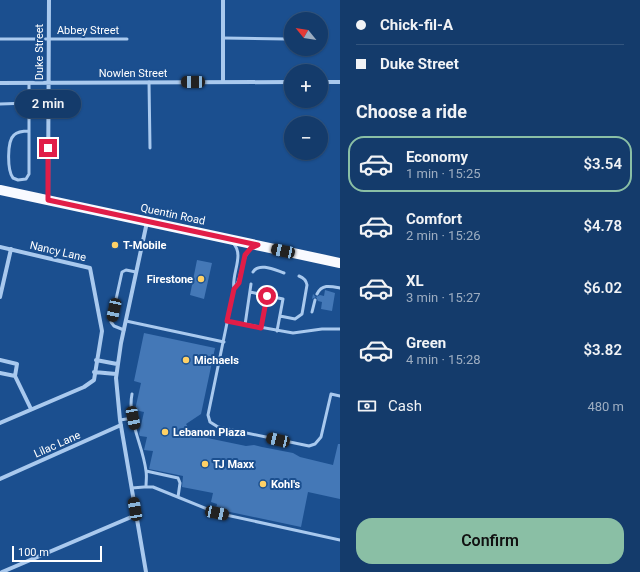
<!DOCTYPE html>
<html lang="en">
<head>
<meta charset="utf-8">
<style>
	:root { --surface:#143b6b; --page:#1d4271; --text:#f1f3f6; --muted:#9dadc1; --line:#33557e; --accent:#8abfa5 }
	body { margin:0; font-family:Roboto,sans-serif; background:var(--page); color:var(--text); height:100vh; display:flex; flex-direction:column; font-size:15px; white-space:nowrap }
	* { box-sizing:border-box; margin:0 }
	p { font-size:13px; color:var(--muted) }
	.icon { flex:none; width:22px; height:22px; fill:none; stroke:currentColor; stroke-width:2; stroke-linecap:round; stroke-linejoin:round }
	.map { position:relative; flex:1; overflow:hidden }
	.sheet { display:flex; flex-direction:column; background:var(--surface); width:300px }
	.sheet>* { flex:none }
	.hud { display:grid; align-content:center; height:88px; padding:0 16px; background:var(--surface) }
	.needle { width:26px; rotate:300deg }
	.fabs { position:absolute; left:284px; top:12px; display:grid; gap:8px }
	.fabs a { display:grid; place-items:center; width:44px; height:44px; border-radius:50%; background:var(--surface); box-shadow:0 1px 3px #0004,0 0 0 1px var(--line); font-size:20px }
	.scale { position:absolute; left:12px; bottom:10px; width:90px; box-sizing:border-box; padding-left:4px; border:2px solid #fff; border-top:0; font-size:11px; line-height:14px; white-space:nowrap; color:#fff; -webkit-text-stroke:3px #1b4f8f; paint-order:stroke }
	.end { position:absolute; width:18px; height:18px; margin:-9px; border:5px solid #e11d48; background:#fff; box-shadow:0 0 0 2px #fff }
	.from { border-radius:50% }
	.bubble { position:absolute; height:28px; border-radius:14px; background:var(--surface); box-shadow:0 1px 3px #0004,0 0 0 1px var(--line); font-size:13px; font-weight:600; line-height:28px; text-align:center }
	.car { position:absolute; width:12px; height:24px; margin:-12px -6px; border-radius:5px; box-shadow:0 0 3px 1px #0007; background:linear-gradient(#222 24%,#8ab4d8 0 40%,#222 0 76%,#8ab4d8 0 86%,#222 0) }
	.hud b { display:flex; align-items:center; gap:14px; height:38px; font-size:15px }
	.hud b+b { border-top:1px solid var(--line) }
	.hud i { width:10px; height:10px; background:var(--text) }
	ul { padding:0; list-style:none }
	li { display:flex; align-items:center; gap:12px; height:56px; margin:0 8px 6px; padding:0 8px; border:2px solid transparent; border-radius:16px }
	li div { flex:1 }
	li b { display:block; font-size:15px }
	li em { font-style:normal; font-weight:600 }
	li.on { border-color:var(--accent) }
	li>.icon { width:36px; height:36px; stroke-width:1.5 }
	h2 { padding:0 16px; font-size:18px; line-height:48px }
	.pay { display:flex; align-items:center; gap:10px; height:44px; padding:0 16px; font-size:15px }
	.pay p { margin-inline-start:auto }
	.primary-button { display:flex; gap:8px; margin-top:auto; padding:8px 16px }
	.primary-button a { flex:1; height:46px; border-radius:16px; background:var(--accent); color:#111; font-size:16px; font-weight:600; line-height:46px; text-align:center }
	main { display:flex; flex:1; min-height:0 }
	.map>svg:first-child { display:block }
</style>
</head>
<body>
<main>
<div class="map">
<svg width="340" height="572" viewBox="0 0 340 572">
	<rect width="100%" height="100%" fill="#1b4f8f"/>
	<path fill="#4478b7" d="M197 260 212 263 204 299 190 295Z
		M325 290 335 293 332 311 321 309 322 302 318 301 316 297 312 299 313 294 316 297 320 295 324 296Z
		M144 333 215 348 201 414 186 424 193 435 246 446 254 445 262 447 293 453 300 457 333 465 338 444H340V499L308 492 301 527 216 509 217 504 211 502 213 493 182 487 183 476 149 469 153 451 144 450 147 437 140 436 139 434 144 412 135 410 141 383 134 381Z"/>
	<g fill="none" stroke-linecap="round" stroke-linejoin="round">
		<path stroke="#a9c9ee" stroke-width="3" d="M223 38 286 39
			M0 39H127
			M149 82 150 148
			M0 104 29 103V83
			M29 131C24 131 18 131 14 135 7 141 7 170 13 178L18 180 26 179 29 174V103
			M233 243C245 255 231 274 234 289
			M253 247C239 257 244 277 234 289L208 415 210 422 218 427 309 446 315 444 321 437 331 394 340 396
			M253 272C259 262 275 270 284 273
			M250 292 283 299 277 331
			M317 294C322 284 330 286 340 288
			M312 312 315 300
			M280 316 295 319 302 314 307 285C306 280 304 278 299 276
			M126 321 224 342
			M227 321 293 333 322 329H340
			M245 325 251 284
			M261 328 267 296
			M124 330 114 326 111 322 122 272 126 270 136 272
			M132 394C127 420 143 445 146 471 147 476 146 481 146 487
			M120 420 133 418
			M146 471 178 478 180 483 178 497
			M132 488 144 487H153L217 513 340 540"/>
		<path stroke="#a9c9ee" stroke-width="4" d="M223 82V0
			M321 82H340
			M0 83 291 82
			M48 200 49 0
			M0 247 90 268 102 331 94 380 84 387 0 423
			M0 297 11 249
			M0 360 17 364 15 376 31 409
			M96 360 117 364
			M94 372 116 374
			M0 373 15 376
			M0 479 121 425
			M2 572 136 515
			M146 572 120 420 116 378 121 343 147 222"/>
		<path stroke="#f8faff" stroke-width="10" d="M0 190 340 263"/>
	</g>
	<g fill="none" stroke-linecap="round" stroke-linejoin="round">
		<path stroke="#e11d48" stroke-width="5" d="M48 148V200L258 245 251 248 245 255 239 283 234 289 227 321 261 328 267 296"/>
	</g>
	<g fill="#ffd166" stroke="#1b4f8f" stroke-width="1.5">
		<circle cx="115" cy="245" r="4"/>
		<circle cx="201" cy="279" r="4"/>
		<circle cx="186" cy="360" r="4"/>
		<circle cx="165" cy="432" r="4"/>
		<circle cx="205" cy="464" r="4"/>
		<circle cx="263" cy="484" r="4"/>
	</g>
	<g text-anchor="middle" stroke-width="4" stroke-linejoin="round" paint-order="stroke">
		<g font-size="11" fill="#fff" stroke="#1b4f8f">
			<text x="88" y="34">Abbey Street</text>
			<text transform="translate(39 52) rotate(-90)" y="4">Duke Street</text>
			<text x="133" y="77">Nowlen Street</text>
			<text transform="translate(173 214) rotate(12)" y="4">Quentin Road</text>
			<text transform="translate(58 251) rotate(13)" y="4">Nancy Lane</text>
			<text transform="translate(57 444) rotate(-24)" y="4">Lilac Lane</text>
		</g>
		<g font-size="11" font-weight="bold" fill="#fff" stroke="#1b4f8f" text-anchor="start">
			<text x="123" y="249">T-Mobile</text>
			<text x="193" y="283" text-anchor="end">Firestone</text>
			<text x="194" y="364">Michaels</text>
			<text x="173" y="436">Lebanon Plaza</text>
			<text x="213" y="468">TJ Maxx</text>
			<text x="271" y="488">Kohl's</text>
		</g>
	</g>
</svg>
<div class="fabs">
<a><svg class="needle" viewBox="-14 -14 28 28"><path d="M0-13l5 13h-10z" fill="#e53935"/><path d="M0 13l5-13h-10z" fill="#9dadc1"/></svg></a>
<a>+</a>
<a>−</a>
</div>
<div class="scale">100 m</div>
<i class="end from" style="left:267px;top:296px"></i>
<i class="end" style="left:48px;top:148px"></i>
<div class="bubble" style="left:15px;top:90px;width:66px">2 min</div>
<i class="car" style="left:193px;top:82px;rotate:270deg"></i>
<i class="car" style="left:283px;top:251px;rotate:282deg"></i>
<i class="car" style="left:114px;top:310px;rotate:192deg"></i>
<i class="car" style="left:133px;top:418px;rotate:169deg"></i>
<i class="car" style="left:278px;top:440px;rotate:283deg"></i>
<i class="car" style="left:135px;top:509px;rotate:350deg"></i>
<i class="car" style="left:217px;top:513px;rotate:102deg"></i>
</div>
<section class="sheet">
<div class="hud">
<b><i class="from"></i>Chick-fil-A</b>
<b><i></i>Duke Street</b>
</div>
<h2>Choose a ride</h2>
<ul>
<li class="on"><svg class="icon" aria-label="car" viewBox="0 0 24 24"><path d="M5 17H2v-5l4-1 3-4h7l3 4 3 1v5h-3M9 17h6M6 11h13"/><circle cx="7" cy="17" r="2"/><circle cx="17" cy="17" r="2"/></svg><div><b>Economy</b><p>1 min · 15:25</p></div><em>$3.54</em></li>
<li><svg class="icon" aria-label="car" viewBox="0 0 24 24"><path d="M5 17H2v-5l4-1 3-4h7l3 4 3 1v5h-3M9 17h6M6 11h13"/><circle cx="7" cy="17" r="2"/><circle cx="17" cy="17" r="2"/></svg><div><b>Comfort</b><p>2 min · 15:26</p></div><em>$4.78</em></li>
<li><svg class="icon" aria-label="car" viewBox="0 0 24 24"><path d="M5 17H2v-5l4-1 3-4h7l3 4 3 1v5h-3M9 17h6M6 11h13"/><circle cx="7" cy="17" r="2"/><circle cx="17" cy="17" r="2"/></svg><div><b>XL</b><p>3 min · 15:27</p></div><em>$6.02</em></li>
<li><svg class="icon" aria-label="car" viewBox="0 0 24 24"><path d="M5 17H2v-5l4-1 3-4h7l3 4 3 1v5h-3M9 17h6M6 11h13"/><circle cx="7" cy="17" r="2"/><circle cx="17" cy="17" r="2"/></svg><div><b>Green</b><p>4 min · 15:28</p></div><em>$3.82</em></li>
</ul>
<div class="pay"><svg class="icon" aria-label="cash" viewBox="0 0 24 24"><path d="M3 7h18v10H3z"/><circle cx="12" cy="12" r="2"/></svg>Cash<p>480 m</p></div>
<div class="primary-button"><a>Confirm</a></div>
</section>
</main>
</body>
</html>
